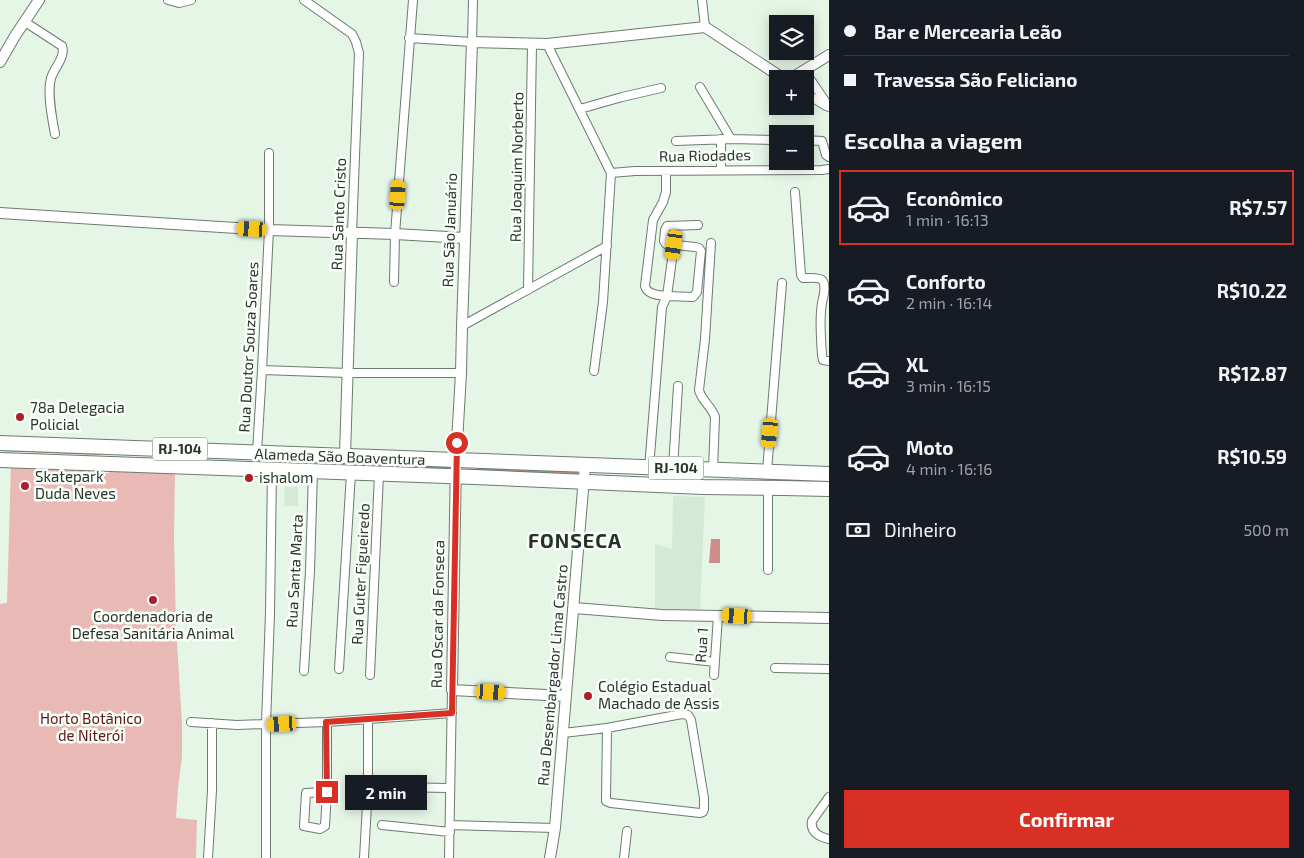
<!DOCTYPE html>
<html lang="pt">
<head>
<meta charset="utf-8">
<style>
	:root { --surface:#171b24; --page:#20242c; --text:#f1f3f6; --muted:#9ea1a6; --line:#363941; --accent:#d93025 }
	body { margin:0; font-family:"Exo 2",sans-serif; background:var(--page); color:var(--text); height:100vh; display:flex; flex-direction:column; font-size:19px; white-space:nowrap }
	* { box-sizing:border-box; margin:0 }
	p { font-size:16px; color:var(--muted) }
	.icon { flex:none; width:28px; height:28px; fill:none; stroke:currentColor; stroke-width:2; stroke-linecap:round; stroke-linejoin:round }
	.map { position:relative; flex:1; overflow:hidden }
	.side { display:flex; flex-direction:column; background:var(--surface); width:475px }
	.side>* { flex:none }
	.banner { display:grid; align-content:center; height:110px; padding:0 15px; background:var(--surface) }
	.controls { position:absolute; left:769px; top:15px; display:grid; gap:10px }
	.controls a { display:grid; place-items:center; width:45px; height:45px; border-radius:0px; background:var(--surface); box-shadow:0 2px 12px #0003; font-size:25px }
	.end { position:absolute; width:22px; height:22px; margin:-11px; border:6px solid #d93025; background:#fff; box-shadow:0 0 0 2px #fff }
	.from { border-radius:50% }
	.bubble { position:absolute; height:35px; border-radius:0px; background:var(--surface); box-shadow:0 2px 12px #0003; font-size:16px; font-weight:700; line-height:35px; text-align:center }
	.car { position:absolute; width:15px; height:30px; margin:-15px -8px; border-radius:6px; box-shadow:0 0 4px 1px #0007; background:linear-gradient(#f5c518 24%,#345 0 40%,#f5c518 0 76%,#345 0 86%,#f5c518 0) }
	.banner b { display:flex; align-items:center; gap:18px; height:48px; font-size:19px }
	.banner b+b { border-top:1px solid var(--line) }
	.banner i { width:12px; height:12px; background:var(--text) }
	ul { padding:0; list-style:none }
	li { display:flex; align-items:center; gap:15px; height:75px; margin:0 10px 8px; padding:0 5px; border:2px solid transparent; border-radius:0px }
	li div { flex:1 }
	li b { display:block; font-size:19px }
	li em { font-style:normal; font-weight:700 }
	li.on { border-color:var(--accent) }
	li>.icon { width:45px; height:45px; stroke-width:1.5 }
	h2 { padding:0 15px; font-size:22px; line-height:60px }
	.pay { display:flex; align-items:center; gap:12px; height:55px; padding:0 15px; font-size:19px }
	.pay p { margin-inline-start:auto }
	.primary-button { display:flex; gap:10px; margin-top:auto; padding:10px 15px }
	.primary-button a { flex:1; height:58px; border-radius:0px; background:var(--accent); color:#fff; font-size:20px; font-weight:700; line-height:58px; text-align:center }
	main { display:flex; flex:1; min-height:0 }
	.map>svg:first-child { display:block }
</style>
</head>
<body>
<main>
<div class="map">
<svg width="829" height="858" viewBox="0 0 829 858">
	<rect width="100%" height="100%" fill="#e5f5e6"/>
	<path fill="#d5ead6" d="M285 487H298V506H284Z
		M673 496 705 497 700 610H655V544L672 549Z"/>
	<path fill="#e8b9b5" d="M11 465 100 467 102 473H109L113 467 175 470 174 537 176 626 182 724V757L178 788 176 818 197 820 196 858H0V604L7 603Z"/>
	<path fill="#ca8d88" d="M711 539H720V563H709Z"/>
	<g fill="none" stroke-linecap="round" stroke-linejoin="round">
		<path stroke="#ca8d88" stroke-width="2" d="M0 450 99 454
			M369 465 449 468
			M477 469 577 473"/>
		<defs>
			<path id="street" d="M168 0 179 3 191 0
				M304 0 352 34 356 42 359 53 352 233
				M702 0 705 27
				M25 22 62 46C66 57 54 68 51 78 47 93 52 118 55 134
				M409 38 472 42 473 0
				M547 44 611 173 603 302 594 371
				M804 70 829 107
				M700 87 731 139
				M805 93 826 106
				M580 109 622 97 661 88
				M805 140 822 141 826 155 829 157
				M676 141 731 139 778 140
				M721 170V139
				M611 173 635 171 822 170 829 169
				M795 192 801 275 803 278C808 278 819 277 822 280 827 285 823 298 822 303 819 320 821 338 822 355L823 360 829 361
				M711 243 705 339 699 390C701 400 712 407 715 417L713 470
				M674 245 667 296 693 297 697 292 701 251 699 248 695 247 666 244 664 241 665 230 667 226 698 225
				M394 282 395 234 413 0
				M528 290 532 44
				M462 326 607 246
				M262 370 348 373H461
				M257 452 262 370 269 230V153
				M649 468 662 307 667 296C659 295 647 295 645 286L653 220 663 202 666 192V171
				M673 468 678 386
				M767 471 782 283
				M768 570V487
				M670 657 715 662
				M775 668 829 669
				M339 669 351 473
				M304 671 310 571 313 472
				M370 675 379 474
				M714 675 718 616
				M191 722 237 725 266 724 327 722 452 713
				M327 722V792L325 826 320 829 304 826 306 793 327 792
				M563 733 607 728 682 714 688 715 691 720 704 798V809L703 812 700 813 611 803 606 801 607 728
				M386 787 450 788
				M829 797 812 821C810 832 819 837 829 839
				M382 825 450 832
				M450 825 555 828
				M208 858 212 790V723
				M266 858V724L270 613 272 470
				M364 858 368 787V719
				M449 858 452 690
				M624 858 627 831"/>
			<path id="secondary" d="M0 62 15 36 39 0
				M790 79 829 55
				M0 213 269 230 395 234 465 238
				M345 455 352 233
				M574 608 662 615 829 618
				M566 696 452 690 456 460 461 373 462 326 472 42 547 44 705 27 784 79
				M550 858 555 828 585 465"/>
			<path id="highway" d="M0 443 829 474
				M0 460 474 477 703 487 783 488 829 489"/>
		</defs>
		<use href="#street" stroke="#6d7b6e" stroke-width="10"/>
		<use href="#secondary" stroke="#6d7b6e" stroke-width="12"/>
		<use href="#highway" stroke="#6d7b6e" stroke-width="16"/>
		<use href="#street" stroke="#fff" stroke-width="8"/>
		<use href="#secondary" stroke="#fff" stroke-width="10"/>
		<use href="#highway" stroke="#fff" stroke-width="14"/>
	</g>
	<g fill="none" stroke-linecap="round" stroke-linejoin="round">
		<path stroke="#d93025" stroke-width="6" d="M327 792 326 722 452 713 457 443"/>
	</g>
	<g fill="#b01d28" stroke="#f9fff9" stroke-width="2">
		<circle cx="20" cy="417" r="5"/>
		<circle cx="249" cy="478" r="5"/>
		<circle cx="25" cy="486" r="5"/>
		<circle cx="153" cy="600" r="5"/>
		<circle cx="588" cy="696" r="5"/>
	</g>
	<g text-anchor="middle" stroke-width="5" stroke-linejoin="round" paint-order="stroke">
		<g fill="#f9fff9" stroke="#6a706a" stroke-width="1">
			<rect x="152.5" y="437.5" width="55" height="23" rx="4"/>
			<rect x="648.5" y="456.5" width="55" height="23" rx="4"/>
		</g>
		<g font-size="14" font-weight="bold" fill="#2d332d">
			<text x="180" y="454">RJ-104</text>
			<text x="676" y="473">RJ-104</text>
		</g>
		<g font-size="15" fill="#2d332d" stroke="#f9fff9">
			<text transform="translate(705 156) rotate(-1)" y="5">Rua Riodades</text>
			<text transform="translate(517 167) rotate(-89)" y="5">Rua Joaquim Norberto</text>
			<text transform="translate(339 214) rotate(-88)" y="5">Rua Santo Cristo</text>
			<text transform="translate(450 230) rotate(-88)" y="5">Rua São Januário</text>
			<text transform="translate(249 347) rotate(-87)" y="5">Rua Doutor Souza Soares</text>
			<text transform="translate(340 457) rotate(2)" y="5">Alameda São Boaventura</text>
			<text transform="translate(295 571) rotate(-87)" y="5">Rua Santa Marta</text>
			<text transform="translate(361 574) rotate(-87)" y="5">Rua Guter Figueiredo</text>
			<text transform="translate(438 614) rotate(-89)" y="5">Rua Oscar da Fonseca</text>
			<text transform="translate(702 645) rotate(-86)" y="5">Rua 1</text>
			<text transform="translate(553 675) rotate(-85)" y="5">Rua Desembargador Lima Castro</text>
		</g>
		<g font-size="15" fill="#2d332d" stroke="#f9fff9" text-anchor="start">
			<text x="30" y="413">78a Delegacia<tspan x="30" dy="17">Policial</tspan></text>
			<text x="35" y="482">Skatepark<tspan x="35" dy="17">Duda Neves</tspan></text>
			<text x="259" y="483">ishalom</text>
			<text x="153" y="622" text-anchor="middle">Coordenadoria de<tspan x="153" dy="17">Defesa Sanitária Animal</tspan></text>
			<text x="598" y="692">Colégio Estadual<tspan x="598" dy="17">Machado de Assis</tspan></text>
		</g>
		<g font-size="15" fill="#5f1618" stroke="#f9fff9">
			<text x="91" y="724">Horto Botânico<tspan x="91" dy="17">de Niterói</tspan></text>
		</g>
		<g font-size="20" font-weight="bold" letter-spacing="1" fill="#273328" stroke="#f9fff9">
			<text x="575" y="548">FONSECA</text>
		</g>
	</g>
</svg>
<div class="controls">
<a><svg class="icon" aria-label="layers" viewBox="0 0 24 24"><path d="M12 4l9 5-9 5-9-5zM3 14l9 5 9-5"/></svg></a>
<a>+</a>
<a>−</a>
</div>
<i class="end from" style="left:457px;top:443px"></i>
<i class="end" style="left:327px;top:792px"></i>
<div class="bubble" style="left:345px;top:775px;width:82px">2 min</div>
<i class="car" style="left:398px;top:195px;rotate:4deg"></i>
<i class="car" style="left:252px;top:229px;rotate:273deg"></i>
<i class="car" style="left:674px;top:245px;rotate:188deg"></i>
<i class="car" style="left:770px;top:433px;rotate:185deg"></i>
<i class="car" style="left:737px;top:616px;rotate:273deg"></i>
<i class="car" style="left:491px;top:692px;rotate:93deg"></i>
<i class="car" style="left:282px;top:724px;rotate:267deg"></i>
</div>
<section class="side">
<div class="banner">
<b><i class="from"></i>Bar e Mercearia Leão</b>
<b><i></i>Travessa São Feliciano</b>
</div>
<h2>Escolha a viagem</h2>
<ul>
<li class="on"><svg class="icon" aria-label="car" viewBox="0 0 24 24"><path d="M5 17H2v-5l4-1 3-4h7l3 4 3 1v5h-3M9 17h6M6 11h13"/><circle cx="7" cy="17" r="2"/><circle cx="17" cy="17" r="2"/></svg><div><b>Econômico</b><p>1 min · 16:13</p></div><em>R$7.57</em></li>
<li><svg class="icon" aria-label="car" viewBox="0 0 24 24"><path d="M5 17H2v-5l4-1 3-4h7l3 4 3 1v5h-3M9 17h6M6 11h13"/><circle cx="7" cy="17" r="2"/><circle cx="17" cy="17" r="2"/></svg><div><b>Conforto</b><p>2 min · 16:14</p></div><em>R$10.22</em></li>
<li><svg class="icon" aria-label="car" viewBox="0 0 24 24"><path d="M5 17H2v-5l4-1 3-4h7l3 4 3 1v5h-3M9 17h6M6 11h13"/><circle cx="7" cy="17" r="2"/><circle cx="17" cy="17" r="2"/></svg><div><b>XL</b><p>3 min · 16:15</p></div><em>R$12.87</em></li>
<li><svg class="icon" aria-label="car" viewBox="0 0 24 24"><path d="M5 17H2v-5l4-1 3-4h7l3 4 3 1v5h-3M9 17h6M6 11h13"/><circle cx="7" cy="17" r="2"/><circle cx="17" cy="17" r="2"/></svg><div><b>Moto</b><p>4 min · 16:16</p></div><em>R$10.59</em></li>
</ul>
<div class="pay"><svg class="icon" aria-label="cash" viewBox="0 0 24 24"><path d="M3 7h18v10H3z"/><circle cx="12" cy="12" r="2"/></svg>Dinheiro<p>500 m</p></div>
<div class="primary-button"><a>Confirmar</a></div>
</section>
</main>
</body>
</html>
